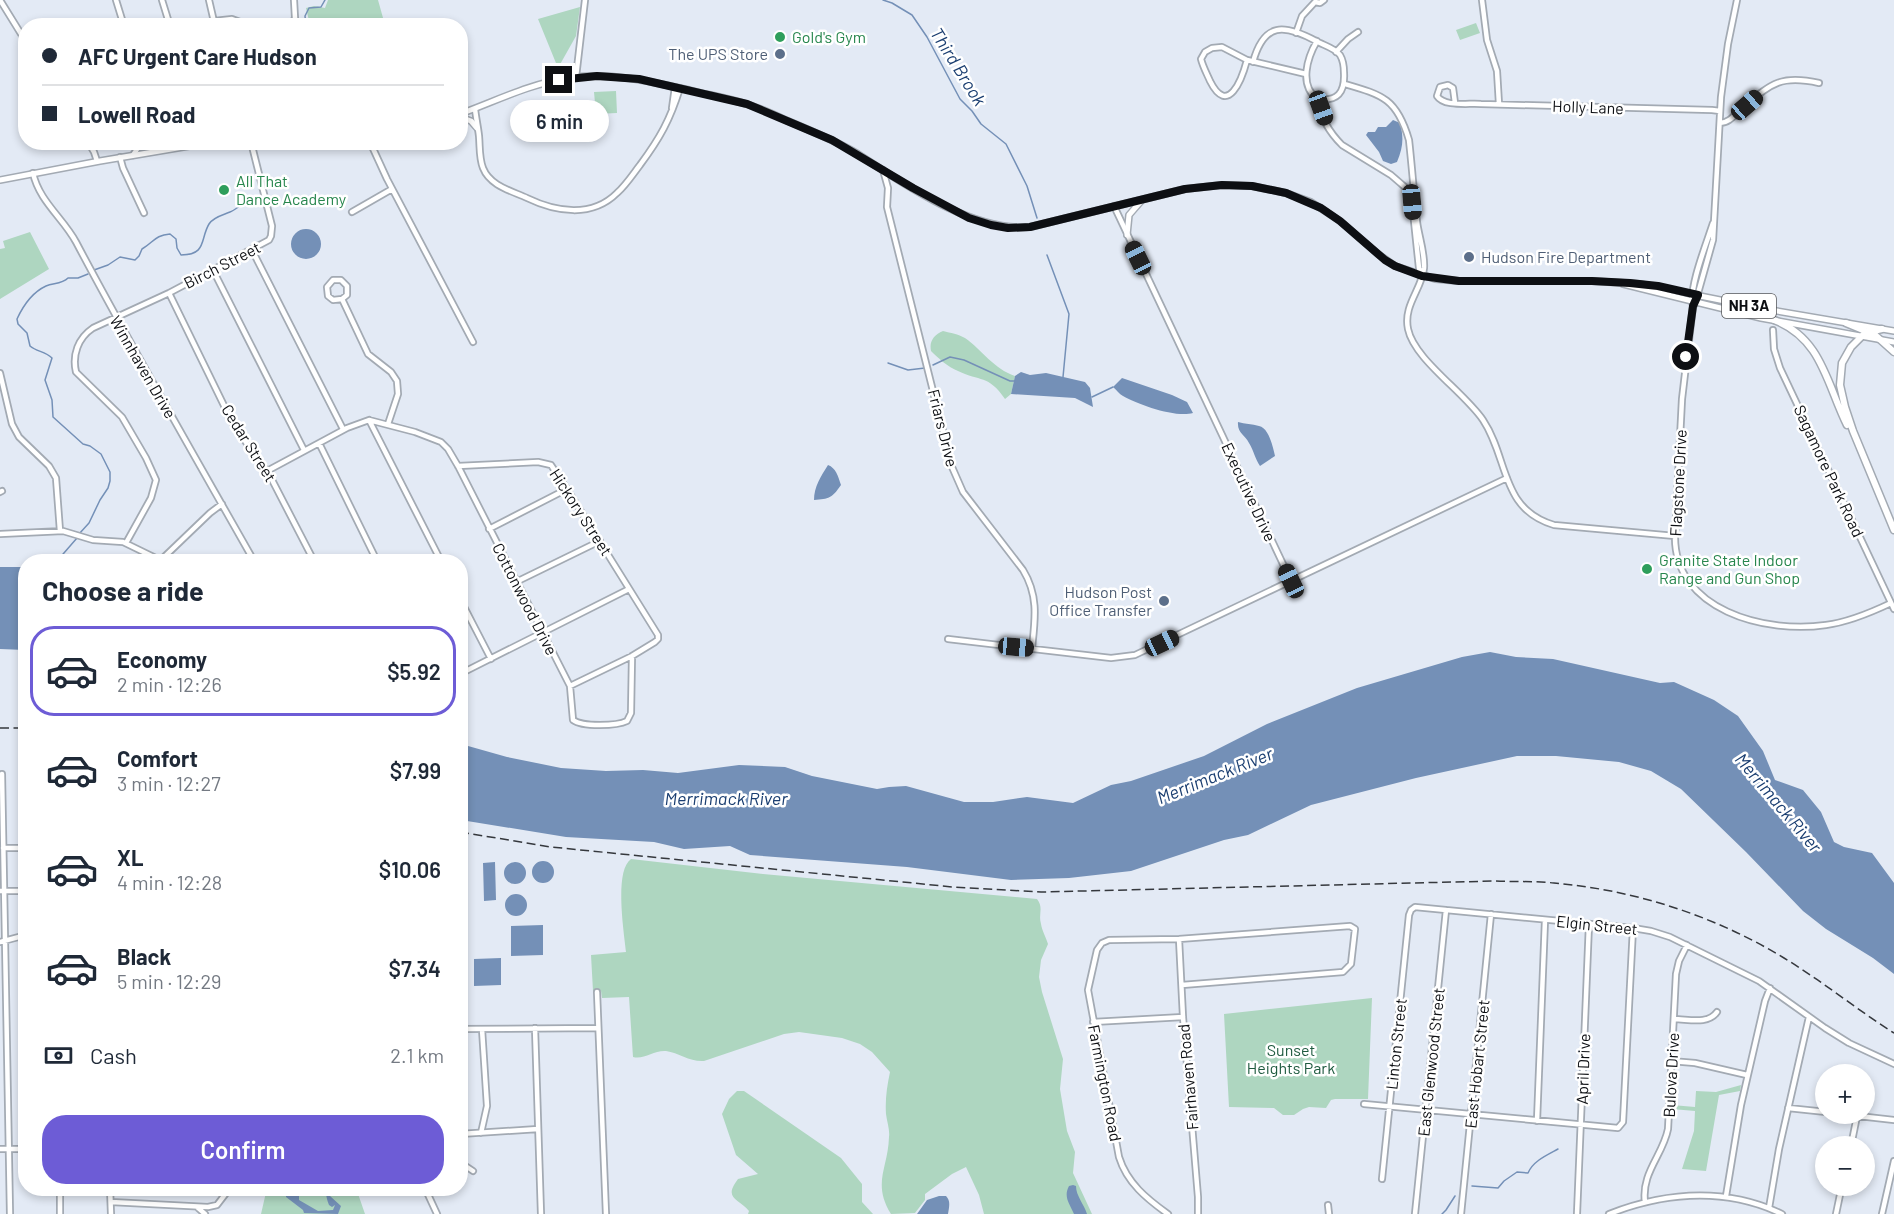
<!DOCTYPE html>
<html lang="en">
<head>
<meta charset="utf-8">
<style>
	:root { --surface:#fff; --page:#f2f2f3; --text:#1f2937; --muted:#747a83; --line:#e0e1e3; --accent:#6d5cd6 }
	body { margin:0; font-family:Barlow,sans-serif; background:var(--page); color:var(--text); height:100vh; display:flex; flex-direction:column; font-size:22px; white-space:nowrap }
	* { box-sizing:border-box; margin:0 }
	p { font-size:20px; color:var(--muted) }
	.icon { flex:none; width:33px; height:33px; fill:none; stroke:currentColor; stroke-width:2; stroke-linecap:round; stroke-linejoin:round }
	.map { position:relative; flex:1; overflow:hidden }
	.details { position:absolute; left:18px; top:554px; width:450px; height:642px; display:flex; flex-direction:column; background:var(--surface); border-radius:24px; box-shadow:0 3px 9px #0003 }
	.details>* { flex:none }
	.banner { position:absolute; left:18px; top:18px; width:450px; height:132px; border-radius:24px; box-shadow:0 3px 9px #0003; display:grid; align-content:center; height:132px; padding:0 24px; background:var(--surface) }
	.fabs { position:absolute; left:1815px; top:1064px; display:grid; gap:12px }
	.fabs a { display:grid; place-items:center; width:60px; height:60px; border-radius:50%; background:var(--surface); box-shadow:0 3px 9px #0003; font-size:30px }
	.end { position:absolute; width:27px; height:27px; margin:-14px; border:8px solid #0d0f13; background:#fff; box-shadow:0 0 0 3px #fff }
	.from { border-radius:50% }
	.bubble { position:absolute; height:42px; border-radius:21px; background:var(--surface); box-shadow:0 3px 9px #0003; font-size:20px; font-weight:600; line-height:42px; text-align:center }
	.car { position:absolute; width:18px; height:36px; margin:-18px -9px; border-radius:8px; box-shadow:0 0 4px 2px #0007; background:linear-gradient(#222 24%,#8ab4d8 0 40%,#222 0 76%,#8ab4d8 0 86%,#222 0) }
	.banner b { display:flex; align-items:center; gap:21px; height:57px; font-size:22px }
	.banner b+b { border-top:2px solid var(--line) }
	.banner i { width:15px; height:15px; background:var(--text) }
	ul { padding:0; list-style:none }
	li { display:flex; align-items:center; gap:18px; height:90px; margin:0 12px 9px; padding:0 12px; border:3px solid transparent; border-radius:24px }
	li div { flex:1 }
	li b { display:block; font-size:22px }
	li em { font-style:normal; font-weight:600 }
	li.selected { border-color:var(--accent) }
	li>.icon { width:54px; height:54px; stroke-width:1.5 }
	h2 { padding:0 24px; font-size:27px; line-height:72px }
	.pay { display:flex; align-items:center; gap:15px; height:66px; padding:0 24px; font-size:22px }
	.pay p { margin-inline-start:auto }
	.cta { display:flex; gap:12px; margin-top:auto; padding:12px 24px }
	.cta a { flex:1; height:69px; border-radius:24px; background:var(--accent); color:#fff; font-size:24px; font-weight:600; line-height:69px; text-align:center }
	.map>svg:first-child { display:block }
</style>
</head>
<body>
<div class="map">
<svg width="1894" height="1214" viewBox="0 0 1894 1214">
	<rect width="100%" height="100%" fill="#e3eaf5"/>
	<path fill="#aed6c0" d="M328 0H378L385 25H310L306 8 314 6 325 8Z
		M580 7 576 36 558 68 538 19Z
		M1476 23 1480 33 1460 40 1456 30Z
		M616 91 617 113 596 114 594 92Z
		M30 232 49 269 0 299V249L5 248 3 241Z
		M943 331C951 333 958 334 965 338 982 350 994 369 1015 376L1011 394 1005 399C988 374 980 382 958 371 948 367 938 358 931 351 929 341 934 335 943 331Z
		M631 859 763 874 1037 899C1044 908 1038 914 1041 924 1042 931 1046 937 1048 944L1041 960 1039 977 1042 992 1063 1059 1060 1089 1067 1131 1075 1152 1073 1173 1092 1214H984L979 1195 966 1167 952 1174 925 1194V1200L915 1213 891 1214C872 1183 888 1169 889 1137 890 1130 887 1122 886 1114 885 1100 887 1086 890 1072L872 1052 860 1044 842 1038 799 1032 784 1034 704 1061C690 1062 679 1053 666 1051 654 1050 644 1060 633 1057L629 997 602 998 601 991H593L591 955 626 952C624 932 614 871 631 859Z
		M1372 998 1368 1099H1335L1331 1100 1326 1108 1309 1107 1303 1109 1294 1115H1283L1274 1108 1229 1107 1224 1014Z
		M1741 1085 1740 1091 1719 1095 1706 1171 1682 1169 1694 1131 1695 1111 1672 1109V1105L1695 1107 1696 1091 1716 1092Z
		M737 1091H744L841 1158 862 1184V1202L873 1214H748L749 1211C738 1198 723 1199 738 1179L758 1174 736 1155 722 1114 729 1099Z
		M267 1188H356L365 1214H261Z"/>
	<path fill="#7490b7" d="M1393 120 1400 123C1404 138 1403 147 1397 162L1391 164 1383 161 1379 152 1366 135 1368 132H1375L1378 127H1386Z
		M291 244a15 15 0 1 1 30 0a15 15 0 1 1-30 0Z
		M1021 372 1030 375 1046 373 1085 382 1090 388 1093 407 1075 398 1011 394 1015 376Z
		M1122 378 1172 395 1187 402 1193 413C1176 418 1139 405 1123 396 1119 394 1117 390 1113 387Z
		M1238 422C1245 424 1252 424 1259 426 1269 428 1273 447 1275 456L1260 466C1255 459 1254 451 1249 443 1245 435 1237 433 1238 422Z
		M828 465C836 468 838 476 841 485 832 498 829 499 814 500 814 487 821 476 828 465Z
		M0 567H25V650L0 649Z
		M1490 652 1516 657 1553 659 1660 683 1674 682 1714 700 1738 716 1763 751 1775 780 1803 790 1821 812 1834 842 1844 847 1872 853 1894 883V974L1873 958 1826 929 1803 911 1746 852 1681 789 1651 771 1619 762 1556 756H1517L1416 778 1311 805 1248 835 1224 840 1131 871 1069 878 1011 880 907 867 750 855 730 846 684 849 654 842 566 837 461 820V744L507 757 561 768 606 771 643 770 678 773 739 765 785 767 812 776 877 789 889 787 906 786 964 802H993L1027 797 1073 803 1111 785 1131 781 1204 756 1267 724 1357 688 1462 657Z
		M532 872a11 11 0 1 1 22 0a11 11 0 1 1-22 0Z
		M504 873a11 11 0 1 1 22 0a11 11 0 1 1-22 0Z
		M495 862 496 900 484 901 483 863Z
		M505 905a11 11 0 1 1 22 0a11 11 0 1 1-22 0Z
		M543 925V955L511 956V926Z
		M501 958V985L474 986V959Z
		M1073 1185 1076 1186C1076 1196 1084 1204 1087 1214H1074C1070 1204 1063 1197 1069 1186Z
		M286 1188H301L299 1189V1200L318 1211 333 1210 335 1205 332 1207 329 1205C327 1200 325 1194 327 1188H331L330 1196 341 1206 338 1214 304 1213 303 1210 286 1197Z
		M939 1196H946C951 1201 949 1207 948 1214H917L927 1200Z"/>
	<g fill="none" stroke-linecap="round" stroke-linejoin="round">
		<path stroke="#7490b7" stroke-width="1.5" d="M883 0 892 3 912 15 927 37 960 99 972 111 981 124 1006 144 1027 186 1037 218
			M306 26 305 16 309 8 321 7 325 0
			M1047 255 1069 314 1063 377
			M94 270 108 265 120 257 135 260 139 256 142 249C154 242 155 235 170 234L176 239 177 248 181 255C207 255 200 239 209 224 213 217 223 215 230 212 233 211 246 202 249 199
			M888 363 908 370 925 368
			M933 365 950 357 964 360 1010 381H1015
			M1092 397 1113 387
			M79 534 89 523 100 500 108 488 110 481V472L101 454 90 446 83 444 53 417 52 400 45 380 52 358C45 351 37 352 30 346L27 333 18 324 17 319C23 306 33 292 46 286 54 283 62 284 68 278H78L88 274
			M57 561 77 538
			M1472 1186 1498 1188 1504 1181 1517 1172 1528 1173C1533 1161 1547 1155 1558 1149
			M1442 1214 1446 1210 1455 1196"/>
		<defs>
			<path id="minor" d="M0 0 26 42
				M116 0 124 26
				M162 0 170 26
				M209 0 215 26
				M1482 0 1487 40 1497 71 1499 104
				M214 21 232 19 251 26
				M290 26 295 18 294 0
				M1296 33 1302 16 1315 2 1320 3 1324 0
				M1336 52 1348 39 1358 32
				M1247 60C1242 79 1228 117 1210 81 1207 74 1203 67 1201 59L1205 52 1212 48 1222 47 1247 60 1306 74
				M1253 62C1264 22 1284 24 1316 41 1323 45 1335 48 1340 55 1343 60 1344 67 1344 73 1345 92 1338 102 1317 99 1299 85 1307 58 1317 41
				M576 77 585 0
				M1345 84C1383 95 1397 99 1409 140 1412 167 1414 195 1417 222 1419 237 1425 253 1424 268 1422 289 1403 305 1408 329 1414 359 1464 392 1483 420 1509 459 1500 509 1554 525L1675 536
				M1320 99C1318 116 1331 134 1342 145L1391 175 1406 188 1412 202 1419 268 1422 276
				M1455 103 1453 88 1448 85 1440 87 1437 96C1444 107 1468 103 1481 104 1558 106 1635 108 1712 110L1720 111
				M672 108 675 87
				M475 109C476 118 478 127 479 136 480 147 479 158 483 168 490 186 512 191 527 198 556 212 592 218 617 193 626 185 633 174 640 165 660 138 670 120 680 88
				M1720 123C1728 123 1733 117 1739 111 1770 85 1778 74 1819 83
				M88 142 94 152 97 161
				M370 142 387 179 473 342
				M133 155 142 142
				M120 157 123 168 144 213
				M883 170 888 188 887 207 952 467 963 492 1023 570C1039 596 1035 620 1032 648
				M33 173C39 201 63 218 76 242 133 350 194 455 254 561
				M1114 206 1291 581
				M352 212 392 189
				M1713 223C1707 242 1688 289 1693 306L1682 399 1675 536C1674 610 1765 634 1826 625 1849 622 1870 613 1891 603
				M252 250 343 429
				M213 270 304 450
				M169 293 233 424 270 476 314 561
				M342 299 347 295V286L341 280H333L327 287 328 296 333 300 342 299 368 354 391 372 397 381 398 394 388 424
				M1695 304 1713 240 1721 97 1728 44 1737 0
				M1773 330 1774 349 1780 368 1894 609
				M0 373 12 424 19 437 49 466 56 478 60 531
				M369 420 441 561
				M319 443 377 561
				M458 466 538 462 551 465 567 489 658 635V639L655 642 632 656 570 686
				M267 471 347 428 369 420 415 432 441 442 448 449 458 466 570 686 573 720C582 727 617 726 627 721L631 713 632 656
				M0 492 2 491
				M489 529 567 489
				M0 534 63 531 93 540 123 542 162 561
				M126 543 151 498 156 480 146 458 122 417 76 372C72 355 78 338 93 328L169 293 269 240 271 236 272 226 251 142
				M161 560 210 513 222 504
				M516 582 600 541
				M460 599 491 659
				M948 639 1111 658 1135 655 1507 478
				M460 674 629 589
				M2 774 10 1214
				M3 848H26
				M0 891H26
				M1179 939 1183 1017 1198 1197V1214
				M0 942 26 935
				M597 992 606 1214
				M1674 1019C1688 1019 1708 1025 1717 1012
				M1093 1022 1183 1017
				M535 1028 541 1214
				M460 1029 598 1028
				M1671 1061 1695 1063 1747 1075
				M1364 1104 1618 1128 1623 1122 1633 928
				M1788 1108 1826 1112
				M1832 1113 1894 1120
				M1537 1121 1545 920
				M481 1133 487 1106 482 1029
				M460 1134 538 1129
				M1851 1146 1857 1116
				M0 1149H26
				M460 1157 464 1165 473 1171
				M1382 1179 1409 915 1411 910 1415 907 1633 928 1651 931 1670 937 1759 981 1825 1028 1849 1043 1894 1064
				M110 1188 111 1214
				M425 1188 437 1214
				M1726 1196 1741 1105 1765 1001 1770 988
				M111 1202 208 1207 217 1205 230 1188
				M1645 1202C1641 1173 1663 1155 1668 1129L1676 974 1679 961 1687 945
				M1328 1205 1329 1214
				M197 1207 205 1214
				M1769 1208 1779 1149 1809 1017
				M60 1214V1188
				M1168 1214C1147 1199 1127 1183 1119 1157L1088 990 1097 950 1102 943 1109 940 1179 939 1350 926 1355 929 1351 964 1343 972 1182 985
				M1415 1214 1446 910
				M1461 1214 1491 914
				M1577 1214 1589 924
				M1609 1214C1666 1192 1725 1187 1782 1214
				M1836 1214 1842 1185
				M1882 1214 1894 1161"/>
			<path id="major" d="M460 114C496 101 529 84 568 78 609 72 649 81 689 90 708 95 728 98 746 104 761 108 775 115 788 121 812 131 836 141 858 154 906 185 972 232 1030 227L1185 189 1222 185 1252 186 1286 193 1311 202 1340 221 1378 254 1395 266 1435 279 1459 281H1592L1640 284 1765 309 1894 331
				M460 117 471 121 477 128
				M0 180 100 161 213 142
				M1127 235 1129 215 1142 200
				M1623 284 1761 318 1894 342"/>
			<path id="highway" d="M1774 320C1822 338 1827 385 1847 425
				M1846 323 1875 335 1894 352
				M1882 329 1865 333 1851 347 1842 363 1840 385 1845 407 1853 431 1894 530"/>
		</defs>
		<use href="#minor" stroke="#a3aab3" stroke-width="8"/>
		<use href="#major" stroke="#a3aab3" stroke-width="8"/>
		<use href="#highway" stroke="#a3aab3" stroke-width="9"/>
		<use href="#minor" stroke="#fff" stroke-width="4.5"/>
		<use href="#major" stroke="#fff" stroke-width="5"/>
		<use href="#highway" stroke="#fff" stroke-width="6"/>
		<path stroke="#35383d" stroke-width="1.5" stroke-dasharray="9 4.5" stroke-linecap="butt" d="M0 728H26
			M460 832 551 847 953 887 1041 892 1495 881C1515 882 1535 881 1554 883 1635 890 1715 916 1784 958 1822 981 1856 1009 1894 1033"/>
	</g>
	<g fill="none" stroke-linecap="round" stroke-linejoin="round">
		<path stroke="#0d0f13" stroke-width="8" d="M559 80 597 76 639 79 747 104 832 140 913 188 969 218 991 225 1008 228 1030 227 1185 189 1222 185 1252 186 1286 193 1321 208 1340 221 1385 260 1395 266 1422 276 1459 281H1592L1630 283 1658 286 1698 295 1693 306 1686 357"/>
	</g>
	<g fill="#2e9e5b" stroke="#fff" stroke-width="2">
		<circle cx="780" cy="37" r="6"/>
		<circle cx="224" cy="190" r="6"/>
		<circle cx="1647" cy="569" r="6"/>
	</g>
	<g fill="#5c6f8a" stroke="#fff" stroke-width="2">
		<circle cx="780" cy="54" r="6"/>
		<circle cx="1469" cy="257" r="6"/>
		<circle cx="1164" cy="601" r="6"/>
	</g>
	<g text-anchor="middle" stroke-width="5" stroke-linejoin="round" paint-order="stroke">
		<rect fill="#fff" stroke="#56575a" stroke-width="1.5" x="1722" y="294" width="54" height="24" rx="4.5"/>
		<g font-size="15" font-weight="bold" fill="#0d0f13">
			<text x="1749" y="311">NH 3A</text>
		</g>
		<g font-size="16" fill="#27864d" stroke="#fff" text-anchor="start">
			<text x="792" y="43">Gold's Gym</text>
			<text x="236" y="187">All That<tspan x="236" dy="18">Dance Academy</tspan></text>
			<text x="1659" y="566">Granite State Indoor<tspan x="1659" dy="18">Range and Gun Shop</tspan></text>
		</g>
		<g font-size="16" fill="#4e5e75" stroke="#fff" text-anchor="end">
			<text x="768" y="60">The UPS Store</text>
			<text x="1481" y="263" text-anchor="start">Hudson Fire Department</text>
			<text x="1152" y="598">Hudson Post<tspan x="1152" dy="18">Office Transfer</tspan></text>
		</g>
		<g font-size="16" fill="#0d0f13" stroke="#fff">
			<text transform="translate(1588 107) rotate(2)" y="6">Holly Lane</text>
			<text transform="translate(222 265) rotate(-27)" y="6">Birch Street</text>
			<text transform="translate(143 367) rotate(60)" y="6">Winnhaven Drive</text>
			<text transform="translate(943 428) rotate(76)" y="6">Friars Drive</text>
			<text transform="translate(249 443) rotate(58)" y="6">Cedar Street</text>
			<text transform="translate(1829 471) rotate(65)" y="6">Sagamore Park Road</text>
			<text transform="translate(1678 483) rotate(-87)" y="6">Flagstone Drive</text>
			<text transform="translate(1249 492) rotate(65)" y="6">Executive Drive</text>
			<text transform="translate(581 512) rotate(57)" y="6">Hickory Street</text>
			<text transform="translate(525 599) rotate(63)" y="6">Cottonwood Drive</text>
			<text transform="translate(1597 925) rotate(6)" y="6">Elgin Street</text>
			<text transform="translate(1396 1044) rotate(-84)" y="6">Linton Street</text>
			<text transform="translate(1431 1062) rotate(-84)" y="6">East Glenwood Street</text>
			<text transform="translate(1477 1064) rotate(-84)" y="6">East Hobart Street</text>
			<text transform="translate(1583 1069) rotate(-88)" y="6">April Drive</text>
			<text transform="translate(1671 1075) rotate(-87)" y="6">Bulova Drive</text>
			<text transform="translate(1188 1077) rotate(-95)" y="6">Fairhaven Road</text>
			<text transform="translate(1105 1083) rotate(79)" y="6">Farmington Road</text>
		</g>
		<g font-size="16" fill="#1e5a3f" stroke="#fff">
			<text x="1291" y="1056">Sunset<tspan x="1291" dy="18">Heights Park</tspan></text>
		</g>
		<g font-size="18" font-style="italic" fill="#1a3e71" stroke="#fff">
			<text transform="translate(958 67) rotate(58)" y="6">Third Brook</text>
			<text transform="translate(1215 776) rotate(-22)" y="6">Merrimack River</text>
			<text x="726" y="805">Merrimack River</text>
			<text transform="translate(1778 803) rotate(50)" y="6">Merrimack River</text>
		</g>
	</g>
</svg>
<div class="fabs">
<a>+</a>
<a>−</a>
</div>
<i class="end from" style="left:1686px;top:357px"></i>
<i class="end" style="left:559px;top:80px"></i>
<div class="bubble" style="left:510px;top:100px;width:99px">6 min</div>
<i class="car" style="left:1747px;top:105px;rotate:49deg"></i>
<i class="car" style="left:1321px;top:108px;rotate:160deg"></i>
<i class="car" style="left:1412px;top:202px;rotate:175deg"></i>
<i class="car" style="left:1138px;top:258px;rotate:334deg"></i>
<i class="car" style="left:1291px;top:581px;rotate:335deg"></i>
<i class="car" style="left:1162px;top:643px;rotate:65deg"></i>
<i class="car" style="left:1016px;top:647px;rotate:95deg"></i>
<div class="banner">
<b><i class="from"></i>AFC Urgent Care Hudson</b>
<b><i></i>Lowell Road</b>
</div>
<section class="details">
<h2>Choose a ride</h2>
<ul>
<li class="selected"><svg class="icon" aria-label="car" viewBox="0 0 24 24"><path d="M5 17H2v-5l4-1 3-4h7l3 4 3 1v5h-3M9 17h6M6 11h13"/><circle cx="7" cy="17" r="2"/><circle cx="17" cy="17" r="2"/></svg><div><b>Economy</b><p>2 min · 12:26</p></div><em>$5.92</em></li>
<li><svg class="icon" aria-label="car" viewBox="0 0 24 24"><path d="M5 17H2v-5l4-1 3-4h7l3 4 3 1v5h-3M9 17h6M6 11h13"/><circle cx="7" cy="17" r="2"/><circle cx="17" cy="17" r="2"/></svg><div><b>Comfort</b><p>3 min · 12:27</p></div><em>$7.99</em></li>
<li><svg class="icon" aria-label="car" viewBox="0 0 24 24"><path d="M5 17H2v-5l4-1 3-4h7l3 4 3 1v5h-3M9 17h6M6 11h13"/><circle cx="7" cy="17" r="2"/><circle cx="17" cy="17" r="2"/></svg><div><b>XL</b><p>4 min · 12:28</p></div><em>$10.06</em></li>
<li><svg class="icon" aria-label="car" viewBox="0 0 24 24"><path d="M5 17H2v-5l4-1 3-4h7l3 4 3 1v5h-3M9 17h6M6 11h13"/><circle cx="7" cy="17" r="2"/><circle cx="17" cy="17" r="2"/></svg><div><b>Black</b><p>5 min · 12:29</p></div><em>$7.34</em></li>
</ul>
<div class="pay"><svg class="icon" aria-label="cash" viewBox="0 0 24 24"><path d="M3 7h18v10H3z"/><circle cx="12" cy="12" r="2"/></svg>Cash<p>2.1 km</p></div>
<div class="cta"><a>Confirm</a></div>
</section>
</div>
</body>
</html>
